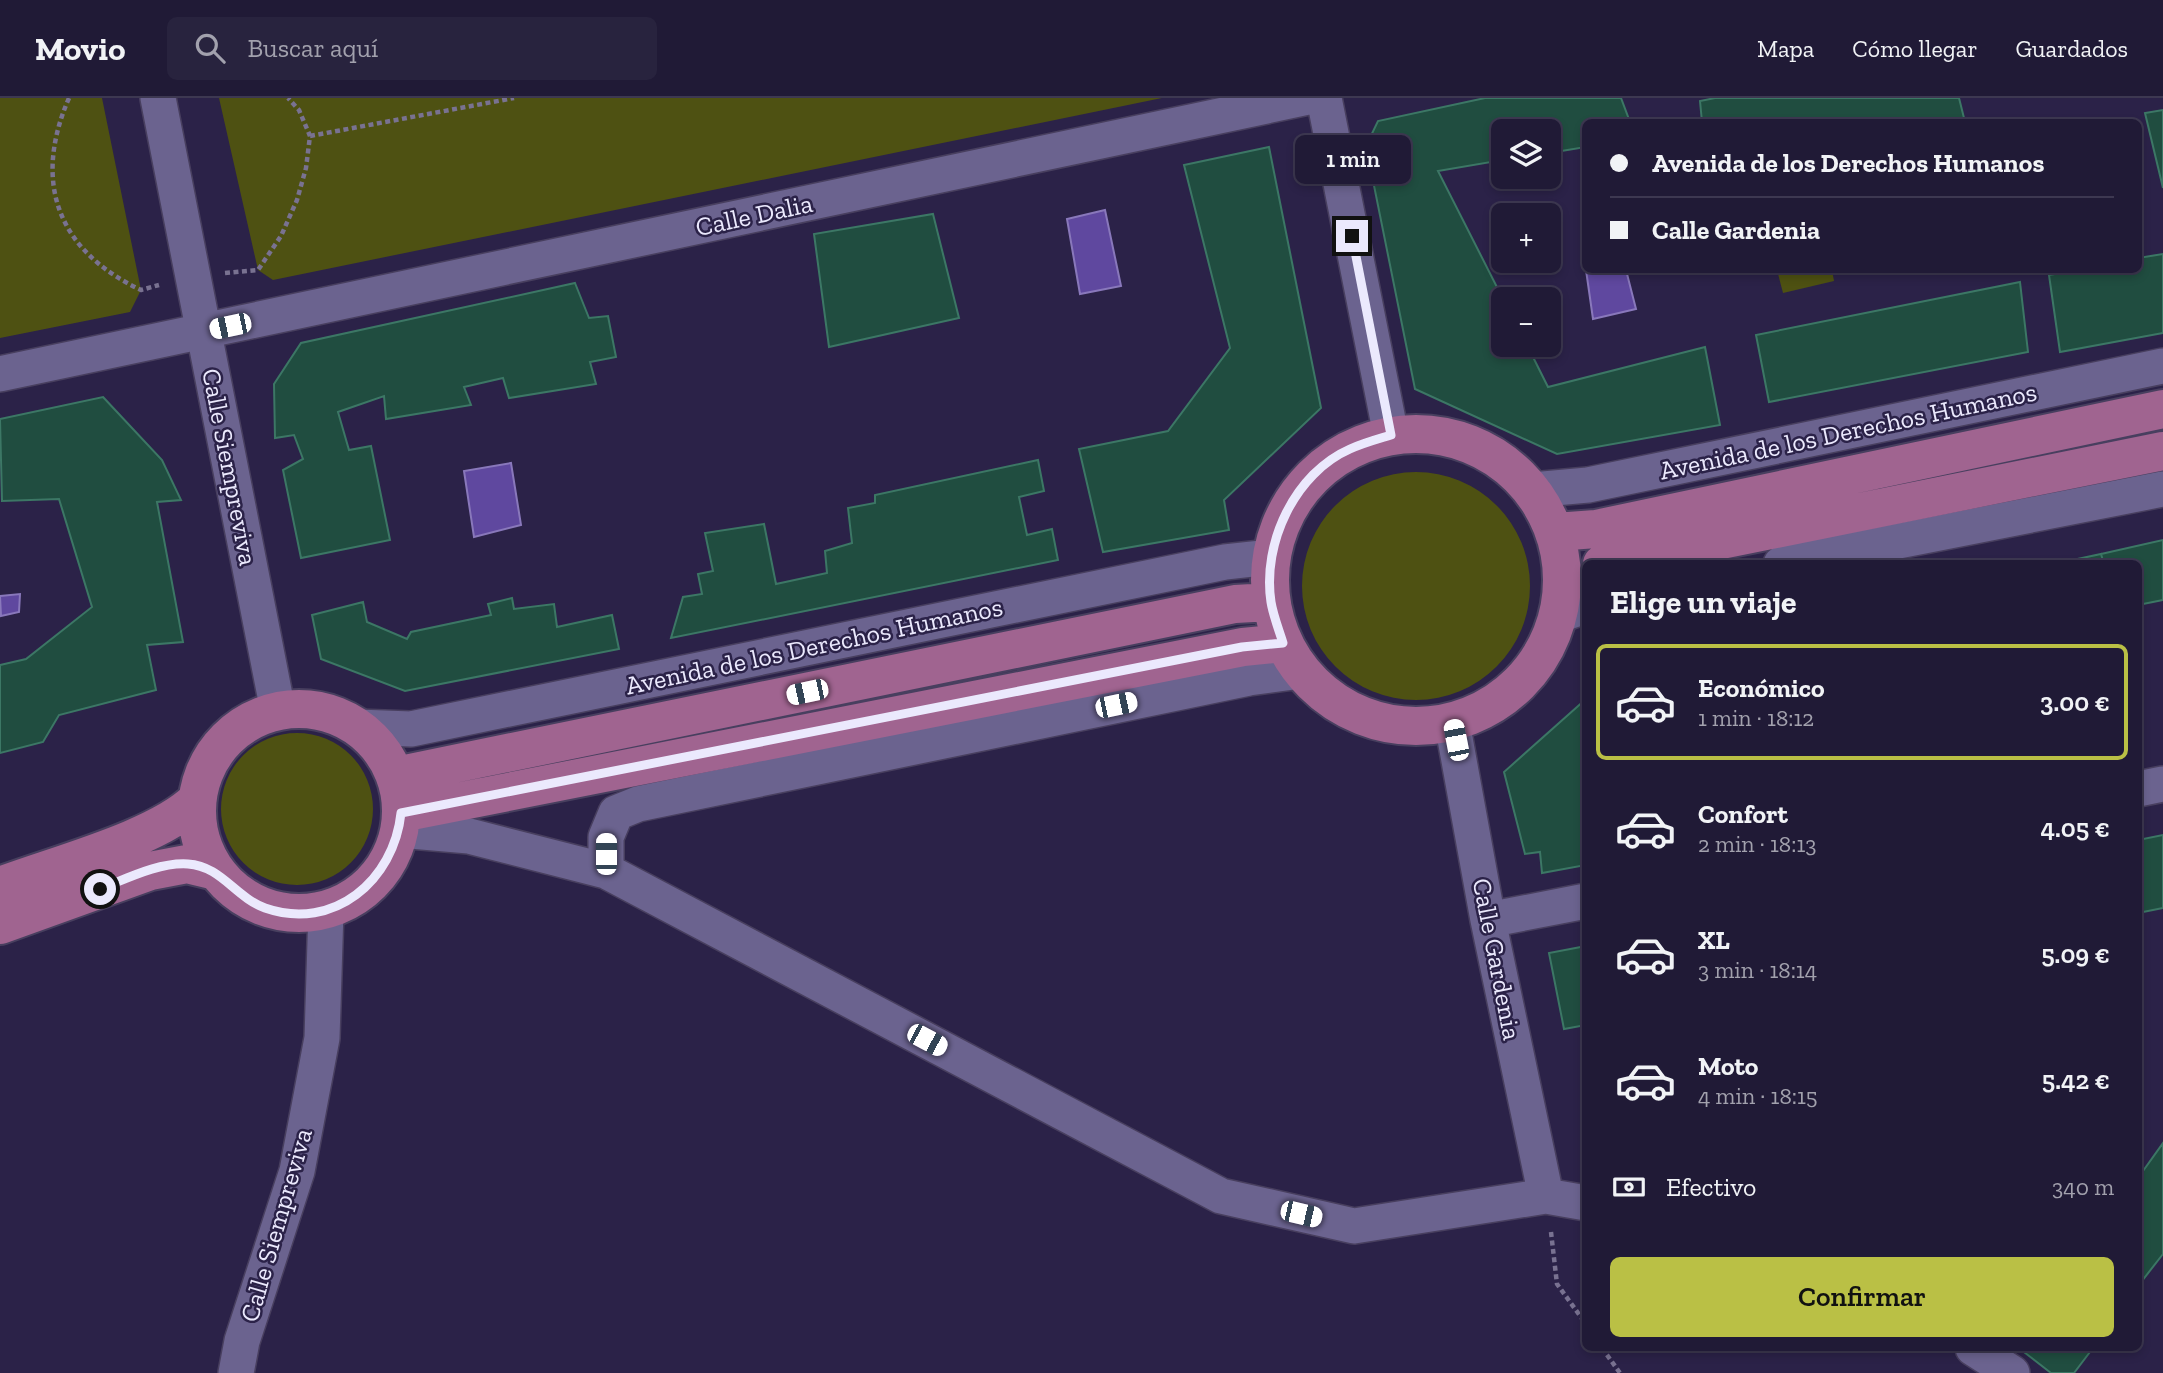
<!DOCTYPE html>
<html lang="es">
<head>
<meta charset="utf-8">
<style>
	:root { --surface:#201a36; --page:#28233e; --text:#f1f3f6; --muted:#a2a1ad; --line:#3d3851; --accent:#bac045 }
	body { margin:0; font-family:"Zilla Slab",serif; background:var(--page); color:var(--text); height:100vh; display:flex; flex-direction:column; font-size:26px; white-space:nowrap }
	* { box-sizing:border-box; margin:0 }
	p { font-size:23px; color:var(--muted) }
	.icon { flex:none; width:38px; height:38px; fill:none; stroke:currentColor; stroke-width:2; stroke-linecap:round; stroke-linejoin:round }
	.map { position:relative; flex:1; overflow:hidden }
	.sheet { position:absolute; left:1582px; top:462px; width:560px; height:791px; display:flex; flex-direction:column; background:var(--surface); border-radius:10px; box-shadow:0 4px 10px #0003,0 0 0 2px var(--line) }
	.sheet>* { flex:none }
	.hud { position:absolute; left:1582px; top:21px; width:560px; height:154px; border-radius:10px; box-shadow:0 4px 10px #0003,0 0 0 2px var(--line); display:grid; align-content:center; height:154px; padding:0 28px; background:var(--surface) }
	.buttons { position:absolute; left:1491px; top:21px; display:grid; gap:14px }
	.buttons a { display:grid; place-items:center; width:70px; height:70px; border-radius:10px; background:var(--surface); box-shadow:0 4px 10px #0003,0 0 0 2px var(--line); font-size:35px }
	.end { position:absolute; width:32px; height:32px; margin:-16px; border:9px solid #ebe9fd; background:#111; box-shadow:0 0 0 4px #111 }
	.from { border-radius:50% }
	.bubble { position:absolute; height:49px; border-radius:10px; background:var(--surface); box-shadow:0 4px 10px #0003,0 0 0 2px var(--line); font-size:23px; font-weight:600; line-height:49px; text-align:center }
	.car { position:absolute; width:21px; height:42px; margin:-21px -10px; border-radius:9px; box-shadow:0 0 5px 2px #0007; background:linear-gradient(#fff 24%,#345 0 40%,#fff 0 76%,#345 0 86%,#fff 0) }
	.hud b { display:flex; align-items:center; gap:24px; height:66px; font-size:26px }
	.hud b+b { border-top:2px solid var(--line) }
	.hud i { width:18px; height:18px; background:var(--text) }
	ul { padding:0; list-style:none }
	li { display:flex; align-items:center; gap:21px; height:116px; margin:0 14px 10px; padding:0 14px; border:4px solid transparent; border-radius:10px }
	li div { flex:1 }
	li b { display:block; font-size:26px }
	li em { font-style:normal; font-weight:600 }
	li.on { border-color:var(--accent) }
	li>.icon { width:63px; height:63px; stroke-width:1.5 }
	h2 { padding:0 28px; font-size:32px; line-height:84px }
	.pay { display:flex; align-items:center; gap:18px; height:77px; padding:0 28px; font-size:26px }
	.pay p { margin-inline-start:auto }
	.action { display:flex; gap:14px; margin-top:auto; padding:14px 28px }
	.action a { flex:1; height:80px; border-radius:10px; background:var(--accent); color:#111; font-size:28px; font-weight:600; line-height:80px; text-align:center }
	header { display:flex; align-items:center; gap:42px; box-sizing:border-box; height:98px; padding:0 35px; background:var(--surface); border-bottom:2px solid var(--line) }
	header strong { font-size:33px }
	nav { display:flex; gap:38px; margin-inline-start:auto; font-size:24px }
	.search { width:490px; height:63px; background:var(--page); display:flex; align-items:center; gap:18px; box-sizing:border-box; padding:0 24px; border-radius:10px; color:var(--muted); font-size:26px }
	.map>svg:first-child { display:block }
</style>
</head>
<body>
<header>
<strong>Movio</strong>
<div class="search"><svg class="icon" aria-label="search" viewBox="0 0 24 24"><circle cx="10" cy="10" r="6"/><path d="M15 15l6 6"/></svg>Buscar aquí</div>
<nav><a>Mapa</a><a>Cómo llegar</a><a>Guardados</a></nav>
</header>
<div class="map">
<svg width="2163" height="1275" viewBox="0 0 2163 1275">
	<rect width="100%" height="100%" fill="#2b2248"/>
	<path fill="#4e5112" d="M0 0H102L141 192 130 214 0 240Z
		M219 0H1162L273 182 258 172Z
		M1777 172H1832L1834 183 1783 195Z
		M1302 488a114 114 0 1 1 228 0a114 114 0 1 1-228 0Z
		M221 711a76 76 0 1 1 152 0a76 76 0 1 1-152 0Z"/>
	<path fill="#5f489f" stroke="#8978bb" stroke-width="2" d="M1105 112 1121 188 1080 196 1067 121Z
		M1586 172H1626L1636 211 1593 221Z
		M511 365 521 427 474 439 464 373Z
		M20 496 19 514 1 518 0 498Z"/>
	<path fill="#204d40" stroke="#3c7765" stroke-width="2" d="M1485 0H1621L1630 24H1586V49L1549 55V33H1503V62L1438 73 1503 201V247H1527L1548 289 1705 249 1720 327 1557 356 1415 291 1366 48 1378 23Z
		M1715 0H1959L1965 24H1702L1700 3Z
		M2163 12V90L2145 15Z
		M1269 49 1321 310 1224 402 1229 432 1103 454 1079 351 1168 333 1230 250 1184 67Z
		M933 116 959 220 829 249 814 136Z
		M2163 156V235L2060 254 2049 177 2078 172H2138V160Z
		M2020 184 2028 254 1769 304 1756 237Z
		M575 185 589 220 608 218 616 259 590 264 596 286 509 300 503 280 464 289 471 307 386 321 384 298 338 314 349 352 371 348 390 442 301 460 283 372 303 361 294 337 275 340 274 286 301 245Z
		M103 299 162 362 181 402 157 404 183 544 147 547 156 592 59 617 43 644 0 655V567L26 561 92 509 59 401 2 403 0 321Z
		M1038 362 1044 393 1019 399 1027 437 1052 431 1058 462 671 540 683 499 702 496 698 476 713 473 705 435 764 426 776 486 827 475 825 453 852 445 848 410 875 405V397Z
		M2163 442V502L2138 507V466H2104L2101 456Z
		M2101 456 2104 466H2054Z
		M512 500 514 511 554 506 557 529 612 517 619 551 405 593 321 561 312 517 363 504 367 524 407 541 411 534 491 517 488 506Z
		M1586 601V767L1542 775 1540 754 1525 756 1504 674Z
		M2163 737V810L2138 815V742Z
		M1586 848V927L1564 931 1549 855Z
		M2163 1045V1156L2138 1188V1080Z
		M2093 1250 2074 1275H2051L2020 1251Z"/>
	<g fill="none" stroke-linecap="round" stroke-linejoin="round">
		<defs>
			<path id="minor" d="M158 0 278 613
				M1324 0 1391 337
				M0 276 1304 0
				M1532 392 1588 387 2163 268
				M1781 466 2163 391
				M1559 517 1586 508
				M1452 624 1488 822 1546 1098
				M357 629 411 631 1225 464 1271 459
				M2138 691 2163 686
				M399 732 469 738 606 773 1221 1098 1354 1128 1546 1098 1586 1105
				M606 773V739L616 715 638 706 1249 580 1301 573
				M1488 822 1586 803
				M1973 1250 2012 1275
				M236 1275 242 1243 297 1073 322 940 326 812"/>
			<path id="major" d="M1270 482a146 146 0 1 1 292 0a146 146 0 1 1-292 0Z
				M1555 434 1596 431 2163 311
				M1602 466 2163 353
				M197 713a102 102 0 1 1 204 0a102 102 0 1 1-204 0Z
				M395 678 1235 506 1271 504
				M401 715 1243 549 1283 545
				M0 788C55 767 158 741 197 702
				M0 827 150 773 187 766 216 773"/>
		</defs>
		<use href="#minor" stroke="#483f5f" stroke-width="38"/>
		<use href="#major" stroke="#483f5f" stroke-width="42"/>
		<path stroke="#797291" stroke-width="4.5" stroke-dasharray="5 3.5" stroke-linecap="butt" d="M69 0C32 85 58 153 141 192L159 187
			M310 38 514 0
			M225 175 258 172 281 138 297 102 306 70 310 38 299 12 288 0
			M1551 1134 1557 1186 1586 1226
			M1602 1250 1620 1275"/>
		<use href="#minor" stroke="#6b638f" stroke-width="35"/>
		<use href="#major" stroke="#a06490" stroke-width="38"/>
	</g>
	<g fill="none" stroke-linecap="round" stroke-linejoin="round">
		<path stroke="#ebe9fd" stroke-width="9" d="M100 791C126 781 159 764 188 766 221 768 235 799 265 810 334 834 394 782 401 715L1242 549 1283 545C1279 532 1273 517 1271 504 1262 445 1295 375 1350 351 1363 345 1378 341 1391 337L1352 138"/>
	</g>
	<g text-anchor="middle" stroke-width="5" stroke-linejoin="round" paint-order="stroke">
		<g font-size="26" fill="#ebe9fd" stroke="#2b2248">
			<text transform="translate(754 117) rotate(-12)" y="9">Calle Dalia</text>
			<text transform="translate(1848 333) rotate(-12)" y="9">Avenida de los Derechos Humanos</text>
			<text transform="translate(230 369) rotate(79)" y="9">Calle Siempreviva</text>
			<text transform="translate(814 548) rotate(-12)" y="9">Avenida de los Derechos Humanos</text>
			<text transform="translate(1497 861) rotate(79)" y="9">Calle Gardenia</text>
			<text transform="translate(276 1127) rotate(-74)" y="9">Calle Siempreviva</text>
		</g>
	</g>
</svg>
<div class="buttons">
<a><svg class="icon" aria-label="layers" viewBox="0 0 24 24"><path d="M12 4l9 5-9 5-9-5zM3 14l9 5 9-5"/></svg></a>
<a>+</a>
<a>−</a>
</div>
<i class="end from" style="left:100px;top:791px"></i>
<i class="end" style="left:1352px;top:138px"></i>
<div class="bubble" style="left:1295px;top:37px;width:116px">1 min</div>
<i class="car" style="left:230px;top:228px;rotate:258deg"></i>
<i class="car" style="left:807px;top:594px;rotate:258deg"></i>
<i class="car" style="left:1116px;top:607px;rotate:78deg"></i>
<i class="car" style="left:1456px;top:642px;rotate:349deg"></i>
<i class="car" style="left:606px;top:756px;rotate:0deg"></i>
<i class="car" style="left:927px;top:942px;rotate:118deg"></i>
<i class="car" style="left:1301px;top:1116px;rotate:103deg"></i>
<div class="hud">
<b><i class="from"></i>Avenida de los Derechos Humanos</b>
<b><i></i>Calle Gardenia</b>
</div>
<section class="sheet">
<h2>Elige un viaje</h2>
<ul>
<li class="on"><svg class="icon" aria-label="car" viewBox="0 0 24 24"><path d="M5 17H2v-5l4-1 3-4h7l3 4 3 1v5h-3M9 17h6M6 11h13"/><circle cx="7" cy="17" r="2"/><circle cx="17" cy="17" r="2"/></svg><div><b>Económico</b><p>1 min · 18:12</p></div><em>3.00 €</em></li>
<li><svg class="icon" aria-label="car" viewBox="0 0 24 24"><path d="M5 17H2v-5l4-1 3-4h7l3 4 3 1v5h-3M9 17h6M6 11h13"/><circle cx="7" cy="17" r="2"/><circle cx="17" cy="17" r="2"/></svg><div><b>Confort</b><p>2 min · 18:13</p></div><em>4.05 €</em></li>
<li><svg class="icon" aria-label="car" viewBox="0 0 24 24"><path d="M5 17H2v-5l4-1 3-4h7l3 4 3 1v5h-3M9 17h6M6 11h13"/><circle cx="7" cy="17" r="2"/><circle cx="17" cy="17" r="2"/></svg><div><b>XL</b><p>3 min · 18:14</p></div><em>5.09 €</em></li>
<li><svg class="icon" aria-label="car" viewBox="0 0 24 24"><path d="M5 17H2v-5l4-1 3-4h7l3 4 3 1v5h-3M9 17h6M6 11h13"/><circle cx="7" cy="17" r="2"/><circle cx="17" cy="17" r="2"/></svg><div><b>Moto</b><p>4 min · 18:15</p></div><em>5.42 €</em></li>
</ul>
<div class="pay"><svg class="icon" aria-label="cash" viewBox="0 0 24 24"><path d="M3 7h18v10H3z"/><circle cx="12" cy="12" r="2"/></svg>Efectivo<p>340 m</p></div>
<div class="action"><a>Confirmar</a></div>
</section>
</div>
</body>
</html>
